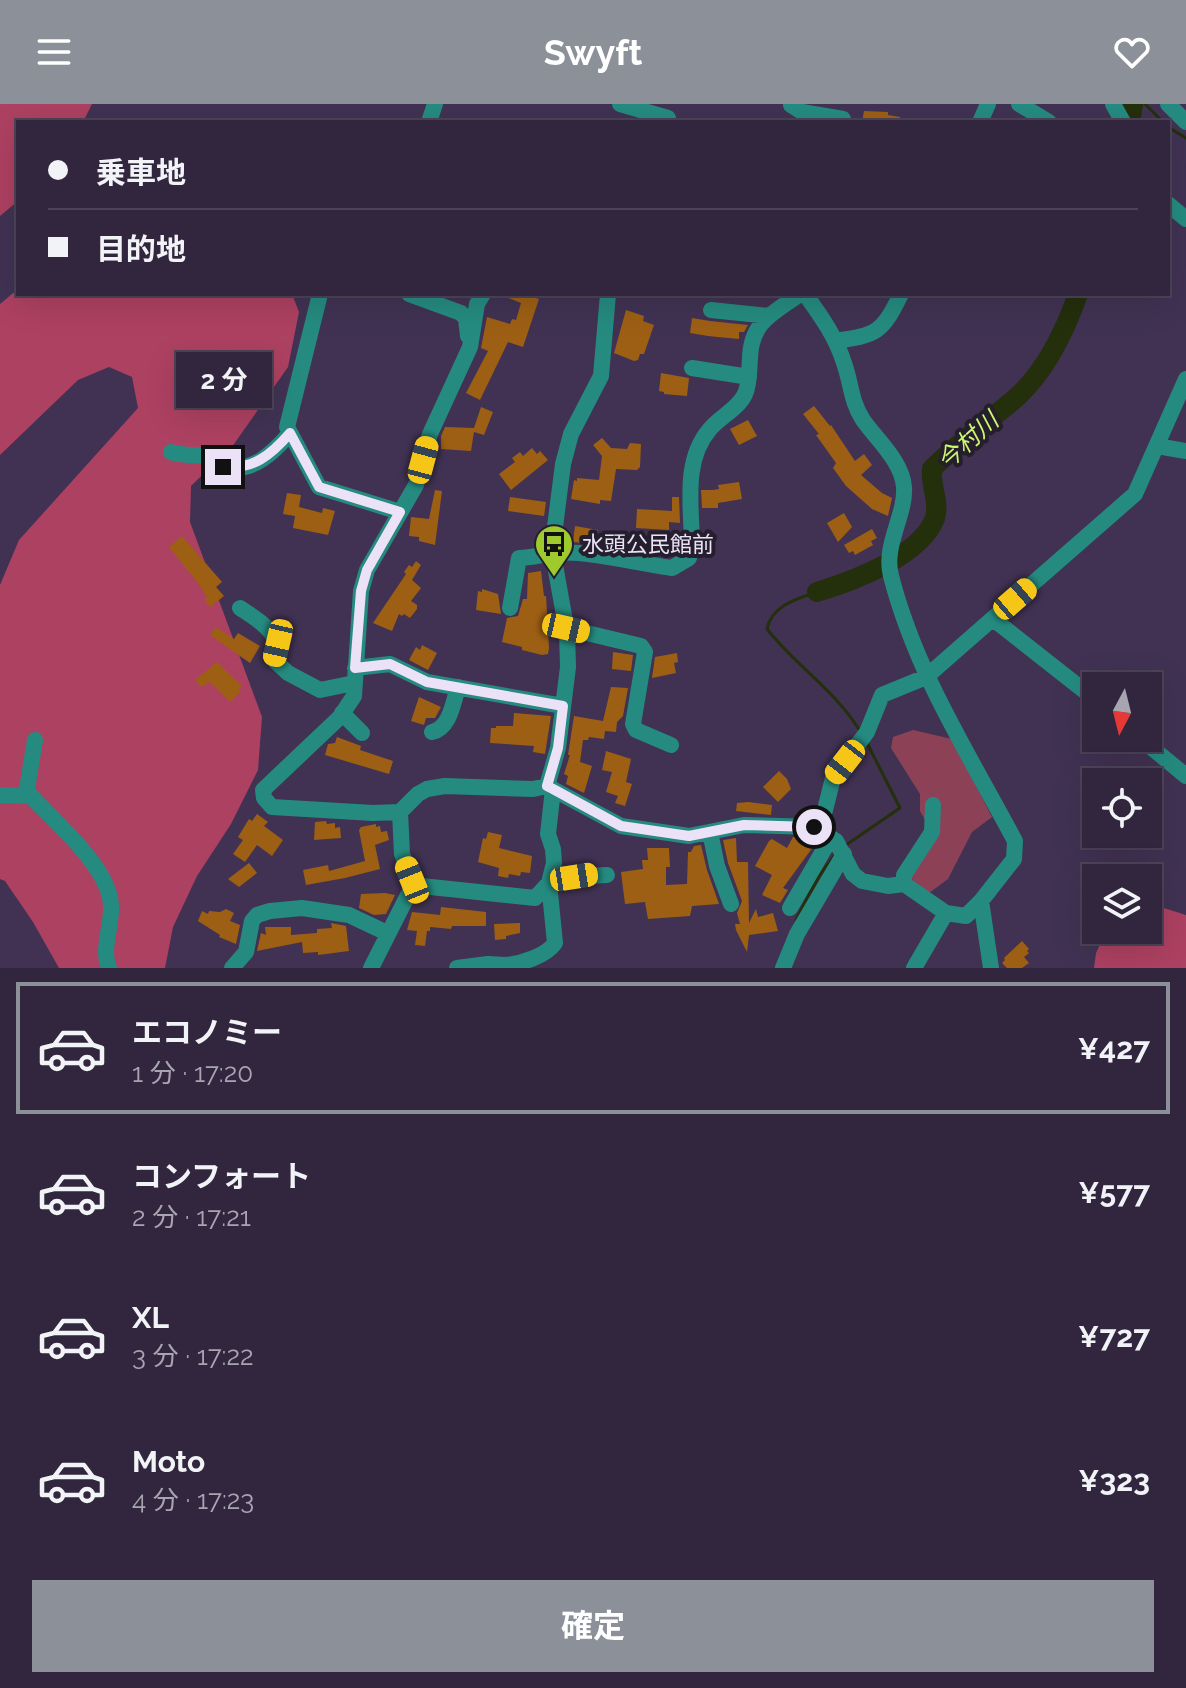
<!DOCTYPE html>
<html lang="ja">
<head>
<meta charset="utf-8">
<style>
	:root { --surface:#31263e; --page:#392e45; --text:#f1f3f6; --muted:#a8a5b0; --line:#4c4358; --accent:#8c9099 }
	body { margin:0; font-family:Raleway,"Noto Sans JP",sans-serif; background:var(--page); color:var(--text); height:100vh; display:flex; flex-direction:column; font-size:30px; white-space:nowrap }
	* { box-sizing:border-box; margin:0 }
	p { font-size:26px; color:var(--muted) }
	.icon { flex:none; width:44px; height:44px; fill:none; stroke:currentColor; stroke-width:2; stroke-linecap:round; stroke-linejoin:round }
	.map { position:relative; height:864px; overflow:hidden }
	.panel { display:flex; flex-direction:column; background:var(--surface); flex:1 }
	.panel>* { flex:none }
	.hud { position:absolute; left:16px; top:16px; width:1154px; height:176px; border-radius:0px; box-shadow:0 8px 32px #0002,0 0 0 2px var(--line); display:grid; align-content:center; height:176px; padding:0 32px; background:var(--surface) }
	.needle { width:52px; rotate:187deg }
	.controls { position:absolute; left:1082px; top:568px; display:grid; gap:16px }
	.controls a { display:grid; place-items:center; width:80px; height:80px; border-radius:0px; background:var(--surface); box-shadow:0 8px 32px #0002,0 0 0 2px var(--line); font-size:40px }
	.end { position:absolute; width:36px; height:36px; margin:-18px; border:10px solid #ebe2f7; background:#111; box-shadow:0 0 0 4px #111 }
	.from { border-radius:50% }
	.bubble { position:absolute; height:56px; border-radius:0px; background:var(--surface); box-shadow:0 8px 32px #0002,0 0 0 2px var(--line); font-size:26px; font-weight:700; line-height:56px; text-align:center }
	.car { position:absolute; width:24px; height:48px; margin:-24px -12px; border-radius:10px; box-shadow:0 0 6px 2px #0007; background:linear-gradient(#f5c518 24%,#345 0 40%,#f5c518 0 76%,#345 0 86%,#f5c518 0) }
	.hud b { display:flex; align-items:center; gap:28px; height:76px; font-size:30px }
	.hud b+b { border-top:2px solid var(--line) }
	.hud i { width:20px; height:20px; background:var(--text) }
	ul { padding:14px 0 0; list-style:none }
	li { display:flex; align-items:center; gap:24px; height:132px; margin:0 16px 12px; padding:0 16px; border:4px solid transparent; border-radius:0px }
	li div { flex:1 }
	li b { display:block; font-size:30px }
	li em { font-style:normal; font-weight:700 }
	li.active { border-color:var(--accent) }
	li>.icon { width:72px; height:72px; stroke-width:1.5 }
	.action { display:flex; gap:16px; margin-top:auto; padding:16px 32px }
	.action a { flex:1; height:92px; border-radius:0px; background:var(--accent); color:#fff; font-size:32px; font-weight:700; line-height:92px; text-align:center }
	header { display:flex; justify-content:space-between; align-items:center; height:104px; padding:0 32px; background:var(--accent); color:#fff; font-size:36px; font-weight:700 }
	.map>svg:first-child { display:block }
</style>
</head>
<body>
<header><svg class="icon" aria-label="menu" viewBox="0 0 24 24"><path d="M4 6h16M4 12h16M4 18h16"/></svg>Swyft<svg class="icon" aria-label="heart" viewBox="0 0 24 24"><path d="M12 20l-8-8c-3-5 5-10 8-4 3-6 11-1 8 4z"/></svg></header>
<div class="map">
<svg width="1186" height="864" viewBox="0 0 1186 864">
	<rect width="100%" height="100%" fill="#413253"/>
	<path fill="#8d4156" d="M913 626 952 635 992 713 972 728 948 775 929 789 913 780 911 768 933 731 920 707V690L891 644 893 633Z"/>
	<path fill="#ad4162" d="M0 0H92L83 18H18V97L0 112Z
		M18 185V190H292L299 208 288 263 234 340 191 382 190 418 262 613 258 666 231 720 197 772 173 823 165 864H59L33 818 5 777 0 775V481L19 436 138 304 132 273 109 263 78 276 0 351V200Z
		M1148 799 1186 811V864H1094L1096 849 1107 826H1148Z"/>
	<g fill="none" stroke-linecap="round" stroke-linejoin="round">
		<path stroke="#242f0c" stroke-width="3" d="M1145 0 1163 18
			M1168 23 1186 34
			M817 488C797 495 772 501 767 525 796 562 836 587 860 627
			M846 741 900 704 866 637
			M796 816 819 772 835 751"/>
		<path stroke="#242f0c" stroke-width="20" d="M1130 18 1133 0
			M817 488C853 477 921 452 935 414 940 398 930 381 932 365 958 338 990 317 1018 292 1047 265 1065 227 1078 190"/>
	</g>
	<path fill="#9d5f14" d="M864 7 888 8V11L900 13V18H862Z
		M499 190H524L539 195 523 243 508 238 480 296 466 289 488 247 481 244 487 213 510 220 512 215 516 216 521 199Z
		M626 206 644 212 643 217 654 221 644 250H640L638 256 634 257 614 249Z
		M692 214 710 217 748 221 744 228H739V235L708 232 690 229Z
		M661 269 689 274 687 292 664 290V288L659 287Z
		M814 302 830 322 831 321 855 357 864 350 872 361 861 371 882 389 892 394 888 412 872 405 846 382 833 364 836 359 816 331 819 330 803 310Z
		M481 303 493 308 484 331 474 328 471 347 441 345V332L445 323 474 324Z
		M748 316 757 332 739 341 730 325Z
		M602 334 611 344 627 345 630 339 641 340 640 363 637 366 616 365 611 397 600 396V400L571 395 574 376 577 377V374L599 376 602 352 593 341Z
		M532 344 537 350 540 347 548 356 511 386 499 370 515 358 512 354 520 348 523 352Z
		M739 378 742 395 718 399V404H702L701 386H713L719 385 718 381Z
		M435 386 442 387 435 441 419 437V433L409 432 411 413 429 415Z
		M287 389 301 391 299 403 322 409 323 404 335 407 328 431 293 424 295 412 283 410Z
		M510 393 546 398 544 412 508 407Z
		M672 393H679L680 419 669 418V426L636 424 637 405 672 407Z
		M844 409 852 423 838 438 827 419Z
		M575 422 598 426 596 440 573 438Z
		M872 425 877 434 871 437 873 441 855 451 853 447 849 449 844 441Z
		M182 432 222 478 216 483 224 492 210 503 204 495 207 493 197 478 169 443Z
		M416 457 421 461 412 476 421 484 411 497 417 501V505L410 514 404 510 402 512 399 510 392 527 373 519 406 470 404 468 409 461 412 463Z
		M541 467 544 492H546L549 544 548 550 542 551 522 546V543L502 538 507 514 518 512 523 495H527L528 469Z
		M482 485 498 490 501 510 476 506 478 487 482 488Z
		M216 523 234 535 238 529 260 542 250 559 210 531Z
		M422 541 437 549 428 566 409 556 416 543 420 546Z
		M613 548 633 551 631 567 612 565Z
		M677 549 678 558 674 559 676 569 652 574 655 553Z
		M217 558 242 582 239 585 241 587 230 598 210 578 201 583 195 576Z
		M611 583 628 584 623 612 617 618 616 628 605 627 604 635 589 633 588 636H583L580 658 592 662 584 689 566 680 568 672 564 670 570 651H568L574 612 603 617Z
		M419 593 441 603 435 614H426L424 621 411 617Z
		M514 609 551 612 545 650 533 648 534 642 490 639 491 624H496V622H513Z
		M337 633 361 642 360 646 393 657 389 670 325 651 328 640 335 639Z
		M606 647 631 655 626 678 632 680 625 702 615 699 618 692 606 688 612 668 602 666Z
		M779 667 787 675 791 685 778 698 763 683Z
		M748 698 772 701 771 711 736 707 737 699Z
		M257 710 268 718 264 722 283 736 272 752 257 741 245 758 233 750 243 736 238 733 249 715 252 717Z
		M326 717 327 720 335 719V724L340 723 341 734 314 736 315 718Z
		M376 720V723L380 722 381 728 387 727 389 736 375 741 380 765 345 774 306 781 303 766 328 761 329 767 365 757 359 726 361 723Z
		M488 728 502 731 499 744 532 752 530 769 521 768 520 772 509 770 508 774 498 772 499 764 478 758 483 734 486 735Z
		M793 733 802 734 813 743 783 784 788 786 780 799 762 791 772 771 755 762 769 737 772 735 787 744Z
		M736 734 737 758H748L749 819 756 805 758 813 773 809 778 827 749 831 747 848 736 826 735 820H740L737 809 742 797 728 759 723 736Z
		M701 741 707 766 719 800 692 802 690 812 648 815 645 798 625 800 621 768 643 765 642 756H648L647 744H669L670 763H666V781L687 780 688 748H691L694 742Z
		M249 759 257 769 239 783 228 775Z
		M385 789 395 791 386 810 374 811 359 804 361 790Z
		M441 803 486 808V822H452L451 825 430 823V827H427L425 842 415 841 417 827 407 826 412 808 440 811Z
		M226 805 234 809 230 817 240 821 236 840 219 833 220 831 198 817 202 807 208 810 209 807 220 808Z
		M331 819 346 822 349 847 318 851V848L303 849 302 838 257 847 261 829 266 831 265 823H291V831L317 829V825L332 824Z
		M520 819V829L506 832V835L495 836 494 820Z
		M1022 837 1029 845 1027 847 1029 849 1024 853 1029 859 1022 864H1007L1002 859 1005 856 1004 854Z"/>
	<g fill="none" stroke-linecap="round" stroke-linejoin="round">
		<path stroke="#258b80" stroke-width="16" d="M620 0 668 14
			M1019 0 1049 18
			M1113 0 1123 18
			M1168 0 1186 18
			M791 1 802 8 843 15
			M429 18 435 0
			M980 18 988 0
			M1168 100 1186 115
			M320 190 287 323 319 383 400 408
			M409 190 461 209 466 215 468 232
			M805 190C821 212 836 233 844 259 851 278 851 298 863 316 877 336 902 357 904 383 906 411 883 441 891 472 916 569 969 650 1015 737L1014 755 981 797 991 864
			M711 206 769 212
			M835 237C877 231 882 229 901 190
			M692 264 749 273
			M1157 342 1186 347
			M171 348C181 352 192 350 203 352 211 354 217 361 226 363 253 369 274 348 290 329
			M240 504C255 514 269 522 278 539L274 556 288 569 320 586 354 579
			M510 504 519 454C532 454 544 450 557 449 586 446 641 460 672 464L689 454 692 443C692 404 682 357 710 325 720 313 739 304 745 290 750 279 749 266 750 254 751 217 774 209 800 190
			M993 515 1096 596
			M566 524 641 542 645 548 633 620 636 626 671 641
			M355 564 390 560 427 578 563 602
			M342 609 362 629
			M432 628C450 624 453 599 458 583
			M1140 634 1186 672
			M547 682 558 644 568 563 567 528 555 461V423L563 360 571 330 601 272 608 190
			M0 691 31 692C56 719 110 764 111 802 112 822 101 846 109 864
			M26 691 35 636
			M400 708 373 709 272 703 264 694 263 686 340 613 354 592 361 487 367 466 416 381 430 330 470 243 477 200 483 190
			M814 723 836 737 853 770 862 777 888 782 904 780 946 809 966 812 981 797
			M710 728 717 762 731 800
			M550 774 607 771
			M904 780V771L932 728 933 701
			M412 781 535 794 549 779
			M790 804 826 742 816 730 818 728
			M232 864 246 848 252 817 257 811 270 807 302 804 349 811 387 829
			M371 864 412 783V776L402 750 400 708 418 690 427 685 445 682 533 685 547 682 621 722 689 732 744 721 814 723 825 706 833 674 867 628 882 591 926 573 1135 390 1186 275
			M457 864 488 860 505 861
			M506 864 505 861C521 860 546 852 555 839L549 779 554 759 553 745 548 730 553 685
			M783 864 797 830 844 750
			M914 864 946 809"/>
	</g>
	<g fill="none" stroke-linecap="round" stroke-linejoin="round">
		<path stroke="#ebe2f7" stroke-width="10" d="M223 363C253 366 271 351 290 329L319 383 400 408 367 466 361 487 355 564 390 560 427 578 563 602 558 644 547 682 553 685 621 722 689 732 744 721 814 723"/>
	</g>
	<defs>
		<symbol id="bus-pin" viewBox="-11 -11 22 30"><path d="M0 17L-7.5 6A9.5 9.5 0 1 1 7.5 6Z" fill="#9fca2d" stroke="#241e2d"/><path d="M-5-6H5V4H4V6H2V4H-2V6H-4V4H-5ZM-3.5-4V0h7V-4ZM-3.5 1.2v1.5H-2V1.2ZM2 1.2v1.5H3.5V1.2Z" fill="#111"/></symbol>
	</defs>
	<g fill-rule="evenodd">
		<use href="#bus-pin" x="532" y="418" width="44" height="60"/>
	</g>
	<g text-anchor="middle" stroke-width="8" stroke-linejoin="round" paint-order="stroke">
		<g font-size="22" fill="#ebe2f7" stroke="#241e2d" text-anchor="start">
			<text x="582" y="448">水頭公民館前</text>
		</g>
		<g font-size="24" font-style="italic" fill="#ccf86c" stroke="#241e2d">
			<text transform="translate(968 337) rotate(-42)" y="8">今村川</text>
		</g>
	</g>
</svg>
<div class="controls">
<a><svg class="needle" viewBox="-14 -14 28 28"><path d="M0-13l5 13h-10z" fill="#e53935"/><path d="M0 13l5-13h-10z" fill="#a8a5b0"/></svg></a>
<a><svg class="icon" aria-label="locate" viewBox="0 0 24 24"><circle cx="12" cy="12" r="6"/><path d="M12 2v4M12 18v4M2 12h4M18 12h4"/></svg></a>
<a><svg class="icon" aria-label="layers" viewBox="0 0 24 24"><path d="M12 4l9 5-9 5-9-5zM3 14l9 5 9-5"/></svg></a>
</div>
<i class="end from" style="left:814px;top:723px"></i>
<i class="end" style="left:223px;top:363px"></i>
<div class="bubble" style="left:176px;top:248px;width:96px">2 分</div>
<i class="car" style="left:423px;top:356px;rotate:15deg"></i>
<i class="car" style="left:1015px;top:495px;rotate:49deg"></i>
<i class="car" style="left:566px;top:524px;rotate:103deg"></i>
<i class="car" style="left:278px;top:539px;rotate:193deg"></i>
<i class="car" style="left:845px;top:658px;rotate:218deg"></i>
<i class="car" style="left:574px;top:773px;rotate:81deg"></i>
<i class="car" style="left:412px;top:776px;rotate:338deg"></i>
<div class="hud">
<b><i class="from"></i>乗車地</b>
<b><i></i>目的地</b>
</div>
</div>
<section class="panel">
<ul>
<li class="active"><svg class="icon" aria-label="car" viewBox="0 0 24 24"><path d="M5 17H2v-5l4-1 3-4h7l3 4 3 1v5h-3M9 17h6M6 11h13"/><circle cx="7" cy="17" r="2"/><circle cx="17" cy="17" r="2"/></svg><div><b>エコノミー</b><p>1 分 · 17:20</p></div><em>¥427</em></li>
<li><svg class="icon" aria-label="car" viewBox="0 0 24 24"><path d="M5 17H2v-5l4-1 3-4h7l3 4 3 1v5h-3M9 17h6M6 11h13"/><circle cx="7" cy="17" r="2"/><circle cx="17" cy="17" r="2"/></svg><div><b>コンフォート</b><p>2 分 · 17:21</p></div><em>¥577</em></li>
<li><svg class="icon" aria-label="car" viewBox="0 0 24 24"><path d="M5 17H2v-5l4-1 3-4h7l3 4 3 1v5h-3M9 17h6M6 11h13"/><circle cx="7" cy="17" r="2"/><circle cx="17" cy="17" r="2"/></svg><div><b>XL</b><p>3 分 · 17:22</p></div><em>¥727</em></li>
<li><svg class="icon" aria-label="car" viewBox="0 0 24 24"><path d="M5 17H2v-5l4-1 3-4h7l3 4 3 1v5h-3M9 17h6M6 11h13"/><circle cx="7" cy="17" r="2"/><circle cx="17" cy="17" r="2"/></svg><div><b>Moto</b><p>4 分 · 17:23</p></div><em>¥323</em></li>
</ul>
<div class="action"><a>確定</a></div>
</section>
</body>
</html>
